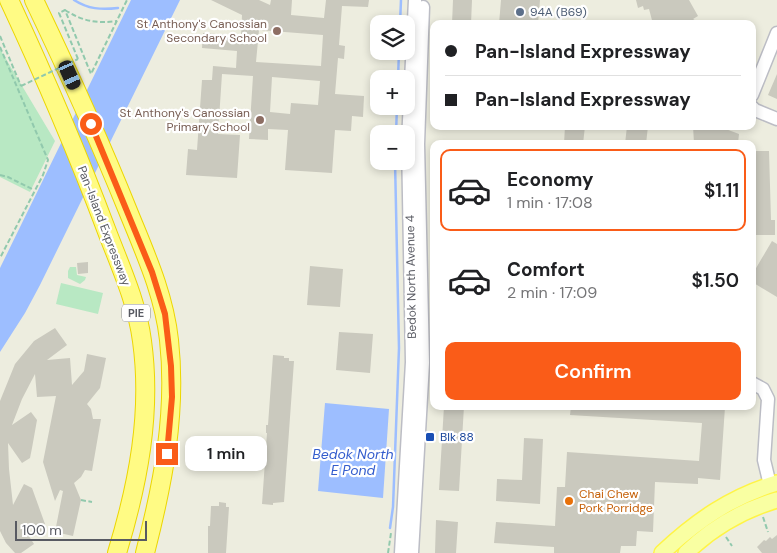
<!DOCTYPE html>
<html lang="en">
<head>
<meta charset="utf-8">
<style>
	:root { --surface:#fff; --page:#f2f2f2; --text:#202124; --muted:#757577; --line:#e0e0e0; --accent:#fa5c18 }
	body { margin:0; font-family:"DM Sans",sans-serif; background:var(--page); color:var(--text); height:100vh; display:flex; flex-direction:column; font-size:19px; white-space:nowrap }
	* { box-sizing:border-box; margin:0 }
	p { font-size:16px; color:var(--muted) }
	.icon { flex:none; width:28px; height:28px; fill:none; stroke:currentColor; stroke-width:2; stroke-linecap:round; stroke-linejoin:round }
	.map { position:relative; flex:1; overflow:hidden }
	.panel { position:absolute; left:430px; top:140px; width:326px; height:270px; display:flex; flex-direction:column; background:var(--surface); border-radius:10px; box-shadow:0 2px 8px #0003 }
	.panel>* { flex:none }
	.banner { position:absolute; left:430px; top:20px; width:326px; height:110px; border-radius:10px; box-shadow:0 2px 8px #0003; display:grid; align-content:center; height:110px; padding:0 15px; background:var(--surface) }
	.controls { position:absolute; left:370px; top:15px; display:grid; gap:10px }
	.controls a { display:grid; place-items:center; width:45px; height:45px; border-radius:10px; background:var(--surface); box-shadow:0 2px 8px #0003; font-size:25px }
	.scale { position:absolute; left:15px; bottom:12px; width:132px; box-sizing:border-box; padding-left:5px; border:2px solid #585a62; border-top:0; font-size:14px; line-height:18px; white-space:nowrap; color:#585a62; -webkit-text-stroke:4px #fff; paint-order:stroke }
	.end { position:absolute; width:22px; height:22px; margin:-11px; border:6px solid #fa5c18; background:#fff; box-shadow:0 0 0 2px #fff }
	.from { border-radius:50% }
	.bubble { position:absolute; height:35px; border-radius:10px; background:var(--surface); box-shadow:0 2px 8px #0003; font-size:16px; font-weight:600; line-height:35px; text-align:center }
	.car { position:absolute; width:15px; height:30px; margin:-15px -8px; border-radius:6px; box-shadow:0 0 4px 1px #0007; background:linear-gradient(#222 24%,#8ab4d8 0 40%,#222 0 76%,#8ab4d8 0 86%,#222 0) }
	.banner b { display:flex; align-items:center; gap:18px; height:48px; font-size:19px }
	.banner b+b { border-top:1px solid var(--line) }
	.banner i { width:12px; height:12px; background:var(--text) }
	ul { padding:9px 0 0; list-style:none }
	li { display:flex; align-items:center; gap:15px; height:82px; margin:0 10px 8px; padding:0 5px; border:2px solid transparent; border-radius:10px }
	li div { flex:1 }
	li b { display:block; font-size:19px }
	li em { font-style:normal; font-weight:600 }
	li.on { border-color:var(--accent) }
	li>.icon { width:45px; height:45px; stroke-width:1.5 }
	.cta { display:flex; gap:10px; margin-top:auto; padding:10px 15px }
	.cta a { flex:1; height:58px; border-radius:10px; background:var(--accent); color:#fff; font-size:20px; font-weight:600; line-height:58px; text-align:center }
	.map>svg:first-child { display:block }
</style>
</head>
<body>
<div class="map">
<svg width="777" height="553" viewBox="0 0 777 553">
	<rect width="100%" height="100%" fill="#ededdf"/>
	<path fill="#b8e8c3" d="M0 49 55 141 30 192 0 177Z
		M70 267H76L77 275 86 277 85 280 80 284 68 278V271Z
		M61 283 103 293 98 314 56 304Z"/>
	<path fill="#9dbeff" d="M131 0H180L40 285 25 313 0 352V268Z
		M325 403 389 409 383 498 318 491Z"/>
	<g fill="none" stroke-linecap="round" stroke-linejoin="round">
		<path stroke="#9dbeff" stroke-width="2.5" d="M74 0C88 9 101 10 118 8
			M400 24 401 0
			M398 79 399 51
			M396 134 397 106
			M390 528 393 507 399 348 395 161"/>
	</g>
	<path fill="#cac9be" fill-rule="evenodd" d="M211 0H259L270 5 271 0H292L291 15 324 18 326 0H369L368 7 342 6 339 45 345 46 344 59 338 58 335 94 364 96 363 117 352 116 351 131 335 130 332 173 285 170 288 130 268 129V140L249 139 253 76 222 74 218 134 240 135 237 178 186 175 188 149 197 150 202 80H212L213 66 236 68 237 51 202 48 203 33 241 36 242 15ZM259 30 323 35 321 66 256 62ZM272 77 320 81 318 105 291 103 290 114 270 112Z
		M453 0H472L471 24H452Z
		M501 0H540L538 24H499Z
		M636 0H689L698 16 693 19 701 24H670L669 20 653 24 649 9 644 10 643 6 638 8Z
		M777 74V99L768 95Z
		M565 126H585L583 144H564Z
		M627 126H648L646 144H625Z
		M693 126H716L723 128 739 134 738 143H694Z
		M752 151H769L771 220H775V235H754L752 190H756V176H752Z
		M772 241 777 244V297L752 282V275Z
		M88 262V273L78 274 77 263Z
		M310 266 343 269 340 307 307 305Z
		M55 328 67 345 47 360 70 358 72 385 84 371 87 354 106 358 100 388 87 404 91 409 93 419H101L92 471 85 470 81 477 74 483 81 500 73 536 55 532 63 491 60 490 55 501 43 462 56 396 37 397 35 374 22 399 12 425 31 412 37 420 32 448 30 458 22 463 8 443 9 469 13 505 24 484 32 488 45 524 41 532 21 524 34 544 21 553H15L6 543 0 531V401L15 364 34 341Z
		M339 332 373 334 370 373 336 370Z
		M273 355 284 356V358H289V361H294L284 502 273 503V505L262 504 267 433H266V425H268Z
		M444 406H464L459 491 439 490Z
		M571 406 725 407 720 480 698 478V484L655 482 653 532 637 531 636 546H621L620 553H554V547L494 543 496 522 555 526 557 487H565L567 452 699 461 702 423 570 415Z
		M524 438 543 439 540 504 496 501 497 479 522 480Z
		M219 502 226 503V507H229L226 553H208V526H210L211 506H219Z
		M436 520 458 522 456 553H435Z
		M777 535V553H762L757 547 764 540 766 541 770 537 772 539Z"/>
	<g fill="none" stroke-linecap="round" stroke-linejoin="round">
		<defs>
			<path id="minor" d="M752 95 777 33
				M752 107 755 110 777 119
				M752 383 763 389 768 399 764 460 770 485
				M401 553 412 362 408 141 415 0
				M412 553 423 363 418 144 423 7"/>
			<path id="major" d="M662 553C696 521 732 496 777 483
				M686 553C712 528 743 510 777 500"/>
			<path id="highway" d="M9 0C44 75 77 152 106 229 120 266 137 302 142 341 152 413 138 484 117 553
				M34 0C67 69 99 139 128 211 145 253 164 294 169 340 177 413 163 483 145 553"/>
		</defs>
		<use href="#minor" stroke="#bcbdc5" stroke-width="15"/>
		<use href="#major" stroke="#fff446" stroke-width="18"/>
		<use href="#highway" stroke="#ecd600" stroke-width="20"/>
		<path stroke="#91c9ad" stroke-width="2" stroke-dasharray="5 2.5" stroke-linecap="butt" d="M65 10C82 21 97 24 117 21
			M0 36 21 86
			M0 47 48 160 43 175 0 258
			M78 59 59 13 65 10 91 74 127 0
			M0 175 8 177 34 190
			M81 500 92 502
			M763 517 768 532
			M726 537 732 546
			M388 553 391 533"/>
		<use href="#minor" stroke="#fff" stroke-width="12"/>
		<use href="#major" stroke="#f9ffa2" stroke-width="15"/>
		<use href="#highway" stroke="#fffb84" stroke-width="18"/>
		<path stroke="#91c9ad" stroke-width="2" stroke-dasharray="5 2.5" stroke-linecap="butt" d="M21 86 78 59"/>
	</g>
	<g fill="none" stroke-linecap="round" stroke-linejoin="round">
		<path stroke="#fa5c18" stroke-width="6" d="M91 124 152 272 165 314 171 366 172 397 167 454"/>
	</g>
	<circle fill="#5c6f8a" stroke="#fff" stroke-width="2" cx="520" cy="12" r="5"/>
	<g fill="#8d6e63" stroke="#fff" stroke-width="2">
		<circle cx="277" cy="31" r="5"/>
		<circle cx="260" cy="120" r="5"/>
	</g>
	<rect fill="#1a4fb4" stroke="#fff" stroke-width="2" x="425" y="432" width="10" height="10" rx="2.5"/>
	<circle fill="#e8710a" stroke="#fff" stroke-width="2" cx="569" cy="501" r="5"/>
	<g text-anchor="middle" stroke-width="4.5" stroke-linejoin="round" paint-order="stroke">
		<rect fill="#fff" stroke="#8a8c91" stroke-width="1" x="122" y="304.5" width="28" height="17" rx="4"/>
		<g font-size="11" font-weight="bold" fill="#585a62">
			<text x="136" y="317">PIE</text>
		</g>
		<g font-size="12" fill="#4e5e75" stroke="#fff" text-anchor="start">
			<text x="530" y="16">94A (B69)</text>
		</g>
		<g font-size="12" fill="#785e54" stroke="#fff" text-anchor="end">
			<text x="267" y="28">St Anthony's Canossian<tspan x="267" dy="14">Secondary School</tspan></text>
			<text x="250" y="117">St Anthony's Canossian<tspan x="250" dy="14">Primary School</tspan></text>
		</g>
		<g font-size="12" fill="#585a62" stroke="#fff">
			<text transform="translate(104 226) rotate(69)" y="4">Pan-Island Expressway</text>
			<text transform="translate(411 277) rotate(-91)" y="4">Bedok North Avenue 4</text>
		</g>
		<g font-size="12" fill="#164399" stroke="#fff" text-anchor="start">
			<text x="440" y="441">Blk 88</text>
		</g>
		<g font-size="12" fill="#c56008" stroke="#fff" text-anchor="start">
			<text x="579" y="498">Chai Chew<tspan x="579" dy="14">Pork Porridge</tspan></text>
		</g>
		<g font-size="14" font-style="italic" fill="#345dcd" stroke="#fff">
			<text x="353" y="459">Bedok North<tspan x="353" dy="16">E Pond</tspan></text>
		</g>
	</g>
</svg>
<div class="controls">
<a><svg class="icon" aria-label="layers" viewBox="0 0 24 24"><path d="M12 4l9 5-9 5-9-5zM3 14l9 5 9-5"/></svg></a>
<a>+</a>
<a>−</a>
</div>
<div class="scale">100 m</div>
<i class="end from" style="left:91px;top:124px"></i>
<i class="end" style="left:167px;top:454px"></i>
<div class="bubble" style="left:185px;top:436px;width:82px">1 min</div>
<i class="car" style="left:70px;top:75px;rotate:156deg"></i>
<div class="banner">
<b><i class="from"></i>Pan-Island Expressway</b>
<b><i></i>Pan-Island Expressway</b>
</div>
<section class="panel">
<ul>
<li class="on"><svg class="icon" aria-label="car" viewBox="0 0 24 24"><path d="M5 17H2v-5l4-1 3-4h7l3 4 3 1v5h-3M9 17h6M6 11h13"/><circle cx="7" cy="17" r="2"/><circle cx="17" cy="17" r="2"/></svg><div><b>Economy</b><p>1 min · 17:08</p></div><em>$1.11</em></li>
<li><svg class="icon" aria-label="car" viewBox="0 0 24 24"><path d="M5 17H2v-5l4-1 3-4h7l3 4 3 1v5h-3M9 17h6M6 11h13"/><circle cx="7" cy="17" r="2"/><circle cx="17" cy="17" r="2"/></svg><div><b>Comfort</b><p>2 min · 17:09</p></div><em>$1.50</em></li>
</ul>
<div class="cta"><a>Confirm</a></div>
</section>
</div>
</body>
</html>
